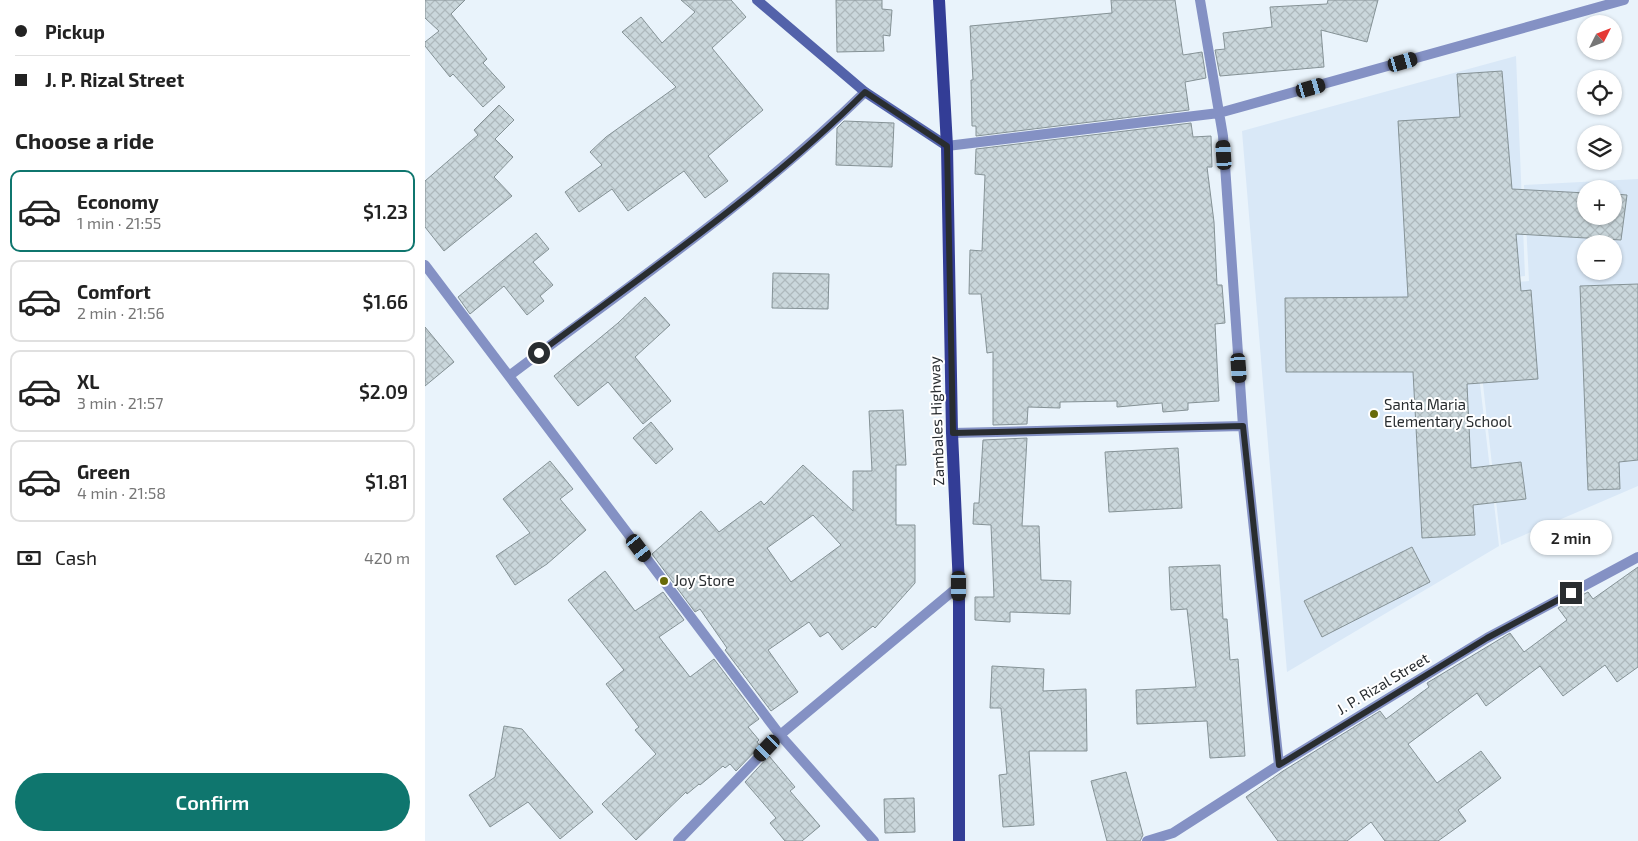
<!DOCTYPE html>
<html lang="en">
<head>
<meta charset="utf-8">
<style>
	:root { --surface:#fff; --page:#f2f2f2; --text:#222; --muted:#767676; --line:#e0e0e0; --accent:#0f766e }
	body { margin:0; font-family:"Exo 2",sans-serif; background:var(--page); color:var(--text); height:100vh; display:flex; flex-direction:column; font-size:19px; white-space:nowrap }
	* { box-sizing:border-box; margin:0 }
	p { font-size:16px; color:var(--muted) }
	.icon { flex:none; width:28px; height:28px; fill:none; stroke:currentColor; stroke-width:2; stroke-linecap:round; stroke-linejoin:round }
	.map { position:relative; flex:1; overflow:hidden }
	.sheet { display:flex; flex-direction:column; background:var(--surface); width:425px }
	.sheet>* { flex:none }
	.guide { display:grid; align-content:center; height:110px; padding:0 15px; background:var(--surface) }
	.needle { width:32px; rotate:48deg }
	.tools { position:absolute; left:1152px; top:15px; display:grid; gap:10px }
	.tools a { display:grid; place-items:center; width:45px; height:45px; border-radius:50%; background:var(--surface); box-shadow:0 1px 4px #0004; font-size:25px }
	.end { position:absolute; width:22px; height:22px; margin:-11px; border:6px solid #292d30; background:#fff; box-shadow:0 0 0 2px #fff }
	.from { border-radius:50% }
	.bubble { position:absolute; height:35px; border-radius:18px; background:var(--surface); box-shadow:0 1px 4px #0004; font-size:16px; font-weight:600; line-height:35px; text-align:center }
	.car { position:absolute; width:15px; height:30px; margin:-15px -8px; border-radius:6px; box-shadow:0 0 4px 1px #0007; background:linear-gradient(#222 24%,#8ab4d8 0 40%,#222 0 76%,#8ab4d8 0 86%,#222 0) }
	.guide b { display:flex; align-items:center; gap:18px; height:48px; font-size:19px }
	.guide b+b { border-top:1px solid var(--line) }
	.guide i { width:12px; height:12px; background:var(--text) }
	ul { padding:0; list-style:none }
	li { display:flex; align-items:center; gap:15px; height:82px; margin:0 10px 8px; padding:0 5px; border:2px solid var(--line); border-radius:10px }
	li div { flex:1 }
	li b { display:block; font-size:19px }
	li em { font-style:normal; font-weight:600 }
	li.current { border-color:var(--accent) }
	li>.icon { width:45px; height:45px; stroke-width:1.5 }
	h2 { padding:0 15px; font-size:22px; line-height:60px }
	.pay { display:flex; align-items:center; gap:12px; height:55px; padding:0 15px; font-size:19px }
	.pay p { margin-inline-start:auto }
	.button { display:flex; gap:10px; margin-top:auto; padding:10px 15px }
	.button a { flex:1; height:58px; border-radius:30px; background:var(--accent); color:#fff; font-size:20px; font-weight:600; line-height:58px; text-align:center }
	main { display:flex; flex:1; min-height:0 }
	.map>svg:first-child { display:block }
</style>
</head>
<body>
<main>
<section class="sheet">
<div class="guide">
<b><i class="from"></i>Pickup</b>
<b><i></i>J. P. Rizal Street</b>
</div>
<h2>Choose a ride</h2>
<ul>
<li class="current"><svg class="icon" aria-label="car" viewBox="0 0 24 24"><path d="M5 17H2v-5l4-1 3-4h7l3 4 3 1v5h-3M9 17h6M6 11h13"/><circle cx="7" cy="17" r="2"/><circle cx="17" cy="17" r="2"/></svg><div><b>Economy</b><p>1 min · 21:55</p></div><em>$1.23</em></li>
<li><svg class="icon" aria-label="car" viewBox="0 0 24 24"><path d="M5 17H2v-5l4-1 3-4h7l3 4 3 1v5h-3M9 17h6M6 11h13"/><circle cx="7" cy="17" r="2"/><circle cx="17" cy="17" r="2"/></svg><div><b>Comfort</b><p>2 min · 21:56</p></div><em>$1.66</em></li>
<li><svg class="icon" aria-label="car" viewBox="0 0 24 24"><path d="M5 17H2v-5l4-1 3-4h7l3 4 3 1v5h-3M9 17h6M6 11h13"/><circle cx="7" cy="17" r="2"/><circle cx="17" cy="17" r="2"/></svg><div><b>XL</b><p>3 min · 21:57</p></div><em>$2.09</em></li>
<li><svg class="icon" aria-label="car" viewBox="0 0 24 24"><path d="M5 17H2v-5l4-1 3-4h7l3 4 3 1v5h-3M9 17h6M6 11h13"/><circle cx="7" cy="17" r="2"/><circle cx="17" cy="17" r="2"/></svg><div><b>Green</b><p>4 min · 21:58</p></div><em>$1.81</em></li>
</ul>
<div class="pay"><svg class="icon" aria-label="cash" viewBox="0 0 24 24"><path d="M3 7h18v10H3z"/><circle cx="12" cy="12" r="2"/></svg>Cash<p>420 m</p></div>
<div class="button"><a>Confirm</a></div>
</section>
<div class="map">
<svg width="1213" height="841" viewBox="0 0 1213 841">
	<defs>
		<pattern id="building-cross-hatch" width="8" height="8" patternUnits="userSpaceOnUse" patternTransform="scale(1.25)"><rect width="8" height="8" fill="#cad7dc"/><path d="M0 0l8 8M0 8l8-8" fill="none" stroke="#aeb9bd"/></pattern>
	</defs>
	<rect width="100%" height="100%" fill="#e9f3fb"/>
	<path fill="#d9e8f7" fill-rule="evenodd" d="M1091 56 1100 276 1043 282 1074 546 862 672 817 131Z
		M1213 179V486L1076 545 1047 286 1104 281 1099 185ZM1161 189H1189V216H1161ZM1161 244H1189V271H1161Z"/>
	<path fill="url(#building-cross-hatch)" stroke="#859296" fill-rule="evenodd" d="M0 0H40L26 14 62 59 58 63 80 87 58 107 28 74 25 77 0 46V42L14 31 0 18Z
		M256 0H306L321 17 287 48 338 110 283 156 303 181 280 198 259 171 203 211 187 189 154 212 140 192 177 165 165 152 181 137 251 87 197 32 216 17 237 43 270 12Z
		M411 0H457V9L467 10 465 36 458 35 459 51 412 52Z
		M686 0H750L758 55 777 52 781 78 760 82 764 110 551 136V126H547L546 80H548L545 26 687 13Z
		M903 0H953L942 42 896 30 899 67 795 76 790 50 800 49 798 33 847 27 845 7 902 4Z
		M1077 71 1087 189 1161 193V216H1189V194L1202 195 1196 240 1091 234 1096 291 1106 290 1113 379 1042 384 1046 468 1096 462 1101 499 1048 505 1050 535 997 538 988 372H861L860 298 983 297 973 121 1035 117 1032 74Z
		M74 105 89 120 70 139 88 157 69 177 87 196 19 251 0 227V181L53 135 49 130Z
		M419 121 469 123 467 167 411 165 412 128Z
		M766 123 768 137 786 136 787 167H782L789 222 792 285H797L800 323 790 324 794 401 763 403V410L738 412 737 403 692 407V401L635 402V408L603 407 602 424 568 425V352L562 353 556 294H544L545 250 557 251 560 175 550 174 551 149Z
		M111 233 124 249 108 262 128 285 115 296 119 301 102 315 79 286 45 314 33 297Z
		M348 273 404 274 403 309 347 308Z
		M1213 284V460L1194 462 1195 489 1163 490 1155 286Z
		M220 297 245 325 210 357 246 401 218 424 183 382 153 406 129 376 193 323Z
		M0 327 29 362 0 386Z
		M478 410 481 465H471V525H490V583L450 628 448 626 417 650 403 632 395 637 384 622 343 650 373 692 346 711 300 650 302 648 275 609 270 612 227 554 276 511 294 532 336 501 339 505 378 465 428 511V471H447L444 411ZM388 515 416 545 366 582 342 548Z
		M226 422 248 449 231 464 208 438Z
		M602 438 597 526H614L616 580 646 581 645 614 585 612V622L550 620V597H569L566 525 548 524 549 503H554L558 440Z
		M753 448 757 508 684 512 680 452Z
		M125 461 148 489 135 499 161 530 122 564 90 585 71 556 105 533 78 499Z
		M987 547 1005 582 897 637 879 601Z
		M795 565 798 619H802L805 660 813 659 820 756 785 758 782 721 712 724 711 690 771 687 762 609 746 610 744 567Z
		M1213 567V667L1192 682 1180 665 1138 696 1115 666 1061 706 1052 693 983 744 1012 783 1056 751 1076 778 1033 810 1041 821 1013 841H960L946 822 922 841H853L821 797 858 771 955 711 961 719 1004 687 1002 683 1085 633 1099 652 1142 620 1133 608 1163 592 1168 599Z
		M180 571 210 611 238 592 259 620 234 637 265 677 289 659 334 719 323 727 334 740 332 742 335 746 311 771 305 764 300 768 298 766 275 785 274 784 262 794 261 792 211 840 177 804 231 754 210 730 214 727 181 684 199 670 143 600Z
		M567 666 619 669 618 691 661 689 662 751H604L609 825 578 827 574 775 582 774 576 708H565Z
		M79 726 97 729 168 812 135 839 103 802 65 827 44 795 70 777Z
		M344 756 370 787 365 791 395 826 377 841H360L345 823 351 818 320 782Z
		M701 772 718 835 715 841H682L666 781Z
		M489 798 490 832 460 833 459 799Z"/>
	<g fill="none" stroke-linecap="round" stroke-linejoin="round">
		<path stroke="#8491c4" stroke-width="10" d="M775 0 798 136 818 426 854 765
			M522 146 794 113 1199 0
			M0 265 355 735 449 841
			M84 376C205 285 332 198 440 92
			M527 433 818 426
			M253 841 355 735 534 586
			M722 841 748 833 854 765 1062 638 1213 557"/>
		<path stroke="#5362aa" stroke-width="10" d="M332 0 440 92 522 146"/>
		<path stroke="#333d96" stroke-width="12" d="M514 0 522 146 527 433 534 586V841"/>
	</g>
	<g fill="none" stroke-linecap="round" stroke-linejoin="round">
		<path stroke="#292d30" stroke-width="6" d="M114 353C225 270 342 190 440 92L522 146 528 433 818 426 854 765 1062 638 1146 593"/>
	</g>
	<g fill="#686a08" stroke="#fff" stroke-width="2">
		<circle cx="949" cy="414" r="5"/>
		<circle cx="239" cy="581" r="5"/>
	</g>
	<g text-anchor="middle" stroke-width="4" stroke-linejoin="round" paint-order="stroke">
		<g font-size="15" fill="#292d30" stroke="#fff" text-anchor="start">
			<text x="959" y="410">Santa Maria<tspan x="959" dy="17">Elementary School</tspan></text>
			<text x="249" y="586">Joy Store</text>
		</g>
		<g font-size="15" fill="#292d30" stroke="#fff">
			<text transform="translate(512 421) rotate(-92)" y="5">Zambales Highway</text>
			<text transform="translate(958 684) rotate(-31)" y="5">J. P. Rizal Street</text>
		</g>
	</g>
</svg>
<div class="tools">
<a><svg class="needle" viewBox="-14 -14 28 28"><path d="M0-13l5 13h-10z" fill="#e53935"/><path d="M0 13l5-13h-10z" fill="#767676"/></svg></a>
<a><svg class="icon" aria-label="locate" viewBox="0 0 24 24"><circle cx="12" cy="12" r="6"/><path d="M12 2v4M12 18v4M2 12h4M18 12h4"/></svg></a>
<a><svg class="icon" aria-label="layers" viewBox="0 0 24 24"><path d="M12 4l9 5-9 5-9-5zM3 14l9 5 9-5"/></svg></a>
<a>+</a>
<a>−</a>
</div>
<i class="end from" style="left:114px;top:353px"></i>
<i class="end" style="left:1146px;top:593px"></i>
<div class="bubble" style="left:1105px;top:520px;width:82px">2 min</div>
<i class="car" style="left:978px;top:62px;rotate:74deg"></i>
<i class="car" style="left:886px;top:88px;rotate:74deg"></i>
<i class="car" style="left:799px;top:155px;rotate:356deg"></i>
<i class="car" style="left:814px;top:368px;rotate:176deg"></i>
<i class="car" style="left:214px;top:548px;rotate:143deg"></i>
<i class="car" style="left:534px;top:586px;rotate:180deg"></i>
<i class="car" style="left:342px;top:748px;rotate:224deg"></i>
</div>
</main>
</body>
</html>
